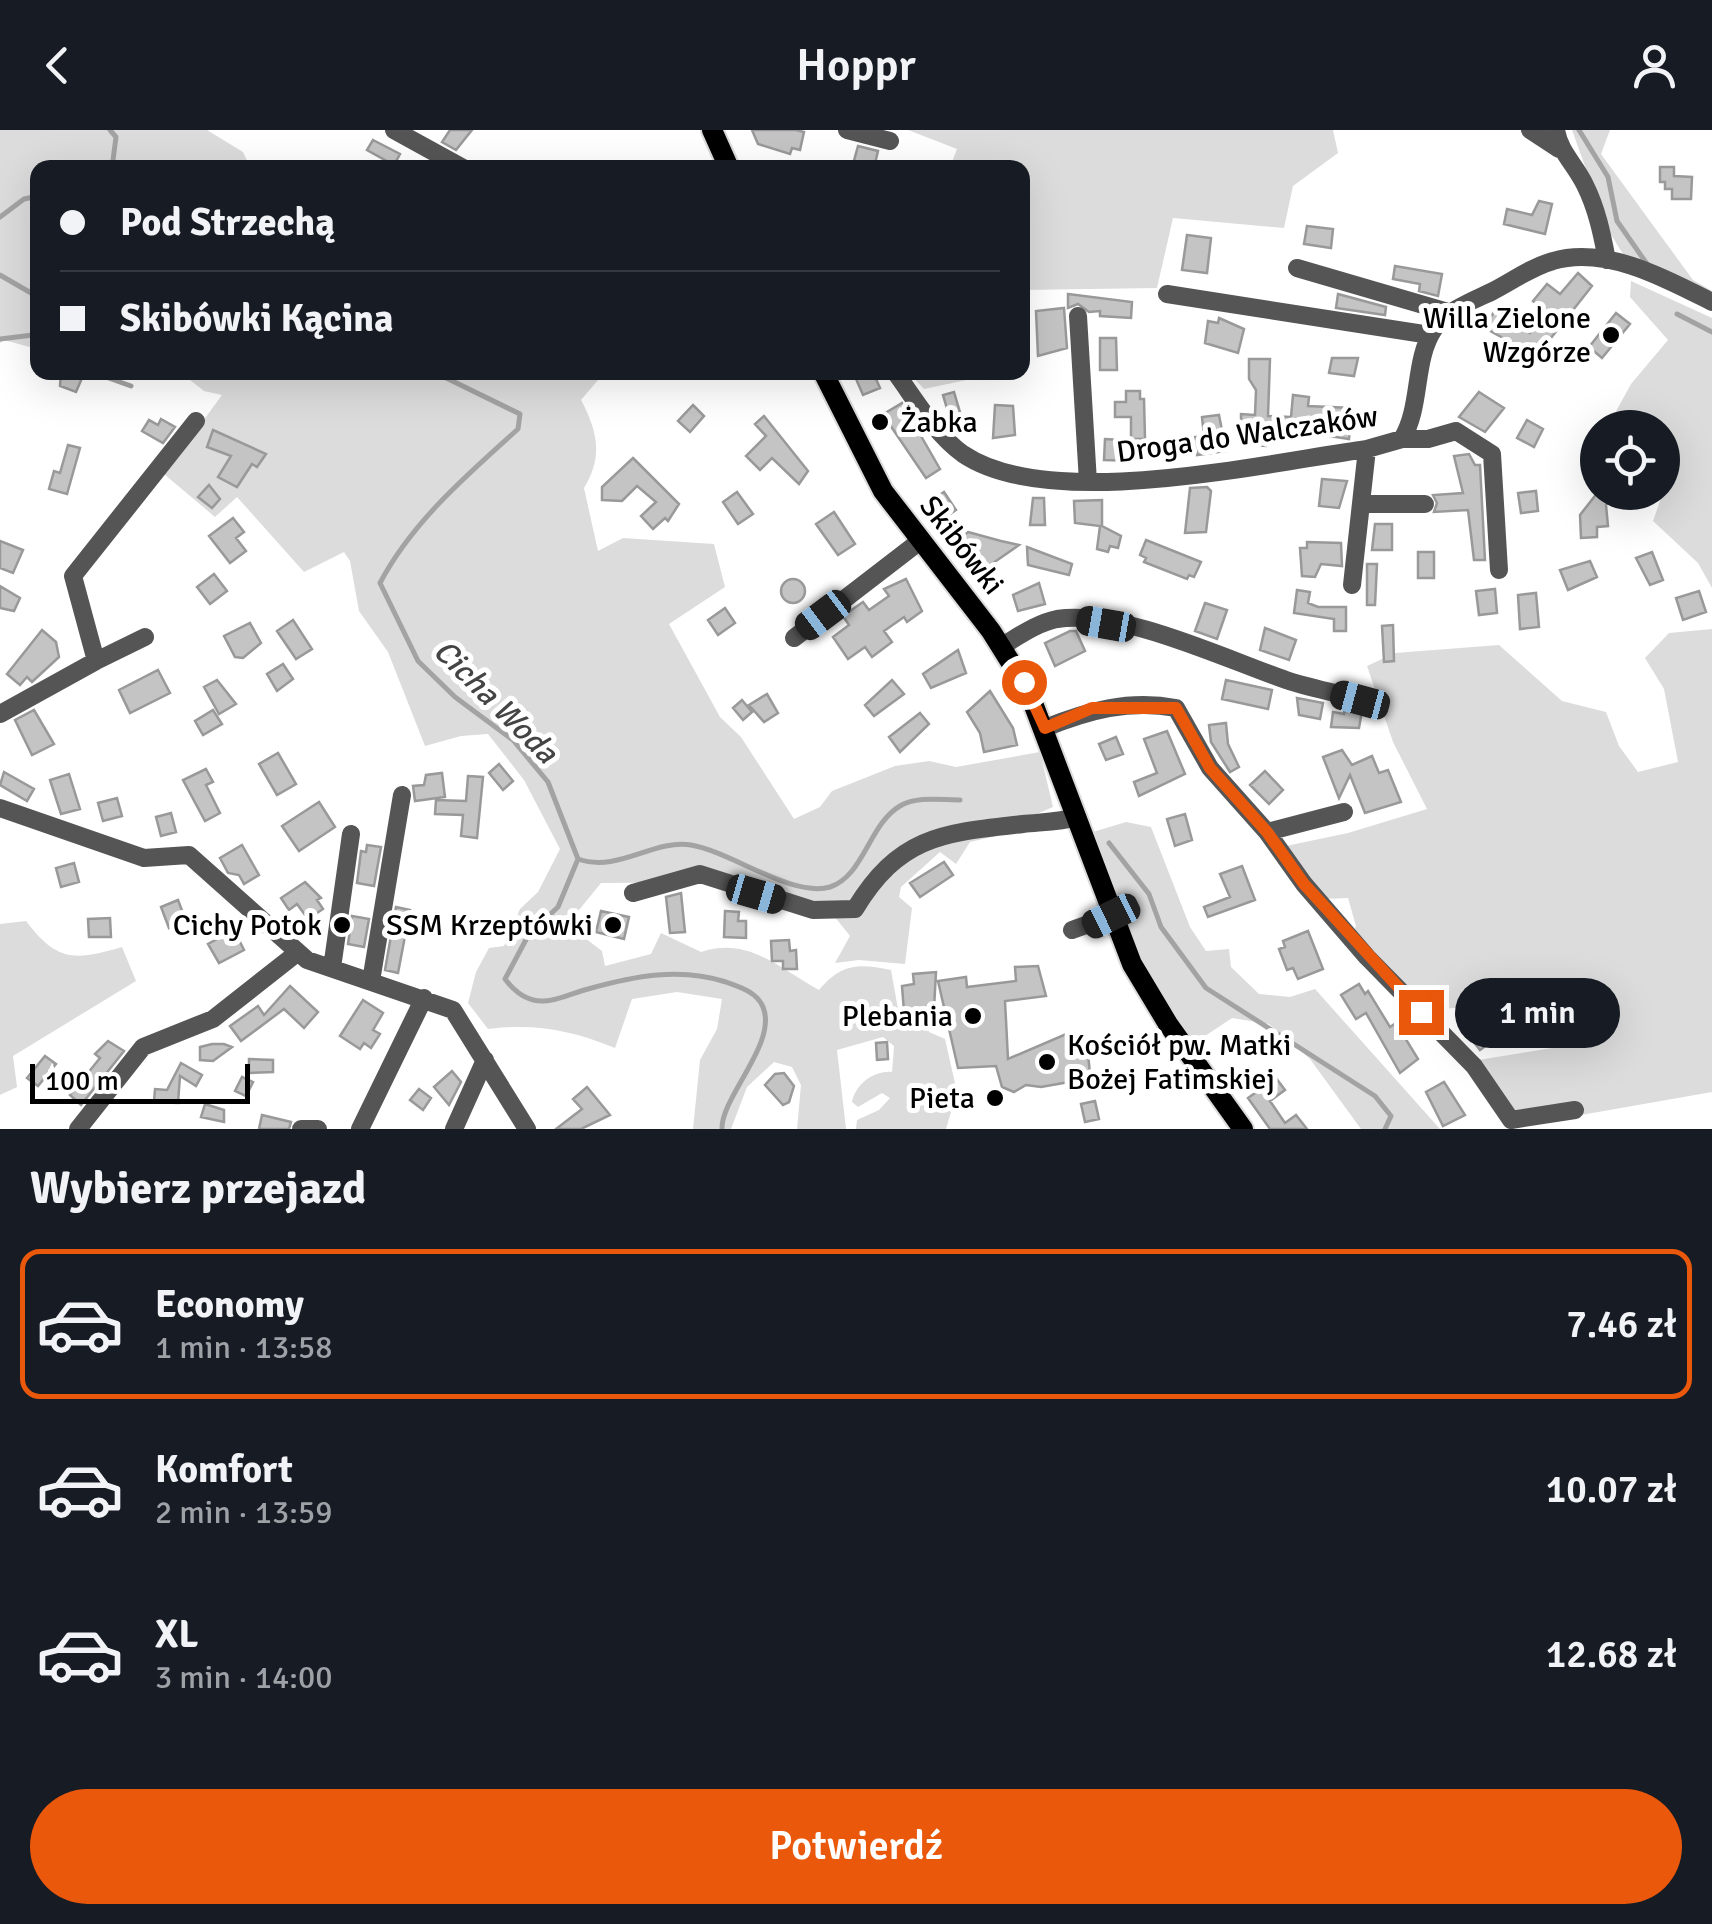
<!DOCTYPE html>
<html lang="pl">
<head>
<meta charset="utf-8">
<style>
	:root { --surface:#171b24; --page:#242831; --text:#f1f3f6; --muted:#9ea1a6; --line:#363941; --accent:#ea580c }
	body { margin:0; font-family:Signika,sans-serif; background:var(--page); color:var(--text); height:100vh; display:flex; flex-direction:column; font-size:38px; white-space:nowrap }
	* { box-sizing:border-box; margin:0 }
	p { font-size:32px; color:var(--muted) }
	.icon { flex:none; width:55px; height:55px; fill:none; stroke:currentColor; stroke-width:2; stroke-linecap:round; stroke-linejoin:round }
	.map { position:relative; height:999px; overflow:hidden }
	.sheet { display:flex; flex-direction:column; background:var(--surface); flex:1 }
	.sheet>* { flex:none }
	.top-card { position:absolute; left:30px; top:30px; width:1000px; height:220px; border-radius:20px; box-shadow:0 10px 40px #0002; display:grid; align-content:center; height:220px; padding:0 30px; background:var(--surface) }
	.fabs { position:absolute; left:1580px; top:280px; display:grid; gap:20px }
	.fabs a { display:grid; place-items:center; width:100px; height:100px; border-radius:50%; background:var(--surface); box-shadow:0 10px 40px #0002; font-size:50px }
	.scale { position:absolute; left:30px; bottom:25px; width:220px; box-sizing:border-box; padding-left:10px; border:5px solid #000; border-top:0; font-size:28px; line-height:35px; white-space:nowrap; color:#000; -webkit-text-stroke:8px #fff; paint-order:stroke }
	.end { position:absolute; width:45px; height:45px; margin:-22px; border:12px solid #ea580c; background:#fff; box-shadow:0 0 0 5px #fff }
	.from { border-radius:50% }
	.bubble { position:absolute; height:70px; border-radius:35px; background:var(--surface); box-shadow:0 10px 40px #0002; font-size:32px; font-weight:600; line-height:70px; text-align:center }
	.car { position:absolute; width:30px; height:60px; margin:-30px -15px; border-radius:12px; box-shadow:0 0 8px 2px #0007; background:linear-gradient(#222 24%,#8ab4d8 0 40%,#222 0 76%,#8ab4d8 0 86%,#222 0) }
	.top-card b { display:flex; align-items:center; gap:35px; height:95px; font-size:38px }
	.top-card b+b { border-top:2px solid var(--line) }
	.top-card i { width:25px; height:25px; background:var(--text) }
	ul { padding:0; list-style:none }
	li { display:flex; align-items:center; gap:30px; height:150px; margin:0 20px 15px; padding:0 10px; border:5px solid transparent; border-radius:20px }
	li div { flex:1 }
	li b { display:block; font-size:38px }
	li em { font-style:normal; font-weight:600 }
	li.current { border-color:var(--accent) }
	li>.icon { width:90px; height:90px; stroke-width:1.5 }
	h2 { padding:0 30px; font-size:45px; line-height:120px }
	.button { display:flex; gap:20px; margin-top:auto; padding:20px 30px }
	.button a { flex:1; height:115px; border-radius:60px; background:var(--accent); color:#fff; font-size:40px; font-weight:600; line-height:115px; text-align:center }
	header { display:flex; justify-content:space-between; align-items:center; height:130px; padding:0 30px; background:var(--surface); font-size:45px; font-weight:600 }
	.map>svg:first-child { display:block }
</style>
</head>
<body>
<header><svg class="icon" aria-label="back" viewBox="0 0 24 24"><path d="M15 5l-7 7 7 7"/></svg>Hoppr<svg class="icon" aria-label="person" viewBox="0 0 24 24"><circle cx="12" cy="8" r="4"/><path d="M4 21q1-7 8-7t8 7"/></svg></header>
<div class="map">
<svg width="1712" height="999" viewBox="0 0 1712 999">
	<rect width="100%" height="100%" fill="#fff"/>
	<path fill="#dcdcdc" d="M0 0H207L243 22 250 37 38 38 37 219 4 210 0 213Z
		M908 0H1333L1338 23 1293 56 1284 98 1173 88 1157 158 1023 160 1022 38 950 37 957 19Z
		M1572 0H1610L1601 24 1693 150 1712 161V170L1629 134 1607 98Z
		M1631 151 1712 188V458L1698 433 1653 391 1672 337 1663 331 1662 298 1608 296 1631 254 1668 210 1630 167Z
		M181 243H604L581 270C598 302 603 327 584 358L598 421 623 408 714 414 725 457 669 494 720 587 741 607 794 689 820 677 832 661 895 636 929 631 956 637 1040 622 1053 677 1025 689 1013 702 970 712 956 734 940 722 901 757 899 767 912 778 905 834 859 830 835 833 850 806 830 781 728 752 601 753 579 780 573 799 602 821 605 836 651 824 661 803 701 822C748 806 779 838 819 860 841 834 858 833 891 840L898 879 924 886 929 902 945 909 957 962 946 999H856L857 990 879 980 890 968 882 963 858 977 852 972C855 955 874 940 892 942L894 916 883 907 837 920 846 999H797L801 955 792 937 774 932 747 957 731 999H693L700 930 717 899 722 869 677 862 632 869 615 918C572 900 534 893 488 899L468 873 476 842 489 818 504 816 520 779 538 762 560 719 524 650 488 604 461 606 425 616 388 522 359 481 350 431 344 422 304 442 237 367 215 387 164 344 222 265 204 261Z
		M909 243H1000L924 259Z
		M1712 499V962L1512 997 1466 932 1571 915 1542 870 1431 880 1352 804 1356 796 1348 768 1323 769 1286 716 1348 703 1427 679 1393 612 1367 536 1395 523 1499 515 1562 571 1606 582 1619 616 1638 642 1678 632 1664 559 1645 528 1669 503Z
		M1126 692 1151 697 1190 797 1206 821 1229 819 1231 837 1259 864 1290 867 1315 859 1440 999H1361L1310 929 1269 894 1232 888 1193 914C1146 847 1116 779 1093 702Z
		M26 791C57 832 75 831 122 817L136 851 13 926 17 957 0 965V794Z"/>
	<g fill="none" stroke-linecap="round" stroke-linejoin="round">
		<path stroke="#a3a3a3" stroke-width="5" d="M110 0 116 7 112 38
			M1579 0 1608 47 1617 91 1647 134
			M0 87 24 69 38 66
			M0 145 38 167
			M1677 184 1712 202
			M0 209 33 205 38 213
			M92 242 131 256
			M434 242 520 284 518 299C467 345 412 392 380 453L418 531 455 567 513 610 548 652 578 729 558 777 529 804 505 849C514 861 527 872 544 871 558 871 575 862 588 859 634 846 680 837 726 852 740 857 757 862 763 877 778 913 721 967 722 999
			M1109 713 1149 764 1161 797 1206 858 1375 966 1391 986 1385 999
			M578 729C619 743 653 709 691 715 732 722 792 768 830 757 864 746 869 694 900 676 917 666 941 670 960 670"/>
	</g>
	<path fill="#c4c4c4" stroke="#999" stroke-width="2.5" d="M450 0H472L456 20 442 12Z
		M752 0H796L804 2 800 20 792 18 790 24 758 14Z
		M373 10 400 24 394 35 367 20Z
		M858 16 878 21 874 38H852Z
		M1660 37H1674V46L1692 47 1691 69H1672V59H1665V52H1660Z
		M1539 71 1552 74 1545 104 1504 94 1507 79 1532 85Z
		M1307 96 1333 99 1331 118 1304 114Z
		M1187 105 1211 108 1207 143 1182 140Z
		M1395 136 1442 144 1438 166 1419 161 1420 154 1393 149Z
		M1578 143 1592 156 1532 232 1514 221 1517 216 1485 198 1495 180 1530 203 1545 181 1533 171 1547 154 1560 164Z
		M1068 164 1132 172 1131 188 1100 186V181L1089 182 1078 174 1068 178Z
		M1338 164 1386 177 1385 185 1336 178Z
		M1064 178 1067 218 1038 226 1036 181Z
		M1616 183 1630 194 1602 228 1589 217Z
		M1219 188 1244 199 1238 223 1205 213 1208 191 1218 193Z
		M1100 208H1116L1117 240H1100Z
		M1332 228H1358L1354 246 1329 243Z
		M1249 229H1270L1268 286 1291 287 1293 265 1309 267 1308 276 1352 278 1349 309 1272 297 1266 316 1253 315 1251 295 1241 294V284L1255 285 1256 260 1249 249Z
		M61 242 82 248 76 262 60 256Z
		M853 242H873L880 258 863 265Z
		M1126 261H1140V269H1144L1145 309H1131V287H1115V272H1126Z
		M954 262 962 289 951 292 943 265Z
		M1479 262 1504 278 1485 302 1459 287Z
		M902 273 940 339 926 348 890 295 883 299 877 288Z
		M693 275 704 286 690 302 678 291Z
		M995 275 1013 276 1015 305 993 308Z
		M1219 285 1226 321 1197 325 1195 307 1204 306 1202 287Z
		M764 286 808 341 799 354 772 328 760 340 746 326 766 306 755 294Z
		M161 289 175 297 163 313 142 301 149 290 158 295Z
		M1527 290 1543 299 1534 317 1517 308Z
		M213 300 266 324 257 337 252 334 237 357 218 347 231 326 207 317Z
		M1105 309 1136 311 1135 331 1104 330Z
		M68 315 80 318 67 364 49 359 54 341 60 343Z
		M1469 324 1475 335H1480L1485 430H1474L1468 380 1434 382 1437 373 1433 365 1463 363 1454 326Z
		M633 328 679 374 668 391 665 388 653 399 641 386 656 372 637 356 622 371 602 370V357Z
		M1322 349 1347 351 1339 378 1319 376Z
		M209 355 220 369 212 378 198 367Z
		M1207 357 1211 361 1206 402 1185 403 1190 358Z
		M1536 361 1538 381 1521 383 1518 363Z
		M737 362 753 384 738 394 723 372Z
		M944 362 956 380 943 389 932 370Z
		M1598 362H1617L1606 375 1608 396 1597 397V407L1581 408 1580 385Z
		M1033 368H1044L1045 395H1030Z
		M1102 370V396L1121 406 1118 418 1110 416 1108 422 1097 419 1100 396 1075 393 1074 371Z
		M834 382 855 414 838 425 816 394Z
		M233 388 244 402 236 408 246 421 230 433 209 406Z
		M1375 394H1392V420H1372Z
		M968 402 1001 411 1019 415 983 440 958 410Z
		M1146 410 1201 432 1194 447 1189 445 1187 449 1144 432 1146 428 1140 425Z
		M0 411 23 420 13 443 0 438Z
		M1307 412 1341 413 1342 436 1321 434 1315 447 1302 446 1300 418H1307Z
		M1027 417 1072 434 1069 445 1028 435Z
		M1418 422H1434V448H1418Z
		M1652 422 1663 450 1650 455 1636 428Z
		M1590 431 1597 447 1568 460 1560 440Z
		M1367 434H1377L1375 475H1367Z
		M214 444 227 461 210 474 197 457Z
		M781 461a12 12 0 1 1 24 0a12 12 0 1 1-24 0Z
		M906 449 922 481 907 492 904 487 884 501 892 512 872 527 865 517 848 529 833 507 849 495 843 486 863 472 869 480 889 466 884 459Z
		M1039 453 1045 474 1018 481 1013 465Z
		M0 456 20 468 14 481 0 478Z
		M1495 459 1497 483 1479 485 1476 461Z
		M1297 460 1310 462 1308 473 1318 477H1346V501H1334V489L1294 483Z
		M1699 461 1706 482 1683 490 1676 468Z
		M1536 463 1539 497 1520 499 1518 465Z
		M1205 473 1227 480 1217 509 1195 501Z
		M725 478 735 493 718 505 708 490Z
		M293 490 312 519 296 529 277 501Z
		M250 493 261 513 243 528 235 527 224 506Z
		M1393 495 1394 531 1384 532 1382 496Z
		M1265 498 1296 510 1289 530 1260 520Z
		M42 500 56 512 59 527 32 552 27 547 20 555 7 544Z
		M1070 501H1076L1085 521 1055 536 1045 513Z
		M958 520 966 543 931 558 923 544Z
		M283 534 293 549 277 561 267 544Z
		M158 540 170 563 130 583 119 560Z
		M217 550 236 574 219 584 204 557Z
		M892 550 904 564 874 586 865 575Z
		M1226 550 1272 560 1268 579 1222 569Z
		M990 561 1013 598 1017 615 984 622 980 603 967 582Z
		M767 564 778 583 764 592 749 575Z
		M1297 568 1323 573 1320 589 1299 585Z
		M742 570 752 582 743 590 733 578Z
		M1345 578 1362 581 1359 598 1331 597 1333 582 1344 584Z
		M34 580 54 614 32 625 15 590Z
		M213 580 222 594 203 605 195 591Z
		M920 583 929 594 900 622 889 607Z
		M1226 593 1228 614 1239 637 1230 642 1211 612 1209 595Z
		M1167 601 1185 644 1139 666 1134 652 1157 643 1144 609Z
		M1116 607 1123 624 1106 630 1099 614Z
		M1342 620 1352 635 1372 626 1379 643 1388 640 1401 672 1365 683 1350 645 1339 668 1323 627Z
		M278 623 296 654 277 665 259 634Z
		M499 634 513 651 503 660 489 643Z
		M206 639 213 652 206 655 220 683 205 691 183 650Z
		M1265 641 1283 660 1269 674 1250 655Z
		M4 642 34 659 27 671 0 655Z
		M442 643 445 667 415 671 413 656 424 655 426 645Z
		M69 644 80 679 61 684 50 650Z
		M468 646 483 647 477 708 461 706 463 685 435 684 436 670 466 671Z
		M117 668 122 686 103 691 98 673Z
		M319 672 335 697 299 721 282 696Z
		M171 683 176 702 161 706 156 687Z
		M1185 684 1192 710 1175 716 1167 689Z
		M242 715 259 745 244 754 239 745 228 743 220 728Z
		M367 715 381 717 374 756 357 753 361 721 366 722Z
		M944 732 953 745 920 767 910 753Z
		M74 733 79 752 61 757 56 738Z
		M1242 736 1255 770 1208 787 1204 777 1230 767 1220 744Z
		M305 752 321 768 317 770 323 779 308 789 297 774 289 780 281 768Z
		M681 763 685 802 670 803 666 767Z
		M178 770 186 791 169 798 161 777Z
		M396 777 410 780 398 843 385 840Z
		M601 781 629 787 624 809 596 802Z
		M725 781 739 782 738 791H746V808L724 807Z
		M352 786 369 789 364 817 348 814Z
		M110 788 111 807H89L88 789Z
		M234 800 244 820 219 833 208 814Z
		M1308 801 1323 839 1298 849 1293 838 1287 840 1279 819 1285 817 1283 811Z
		M789 810 790 821 796 820 797 839H783V831H772L771 811Z
		M1038 836 1046 866 1005 871 1008 929 1071 902 1087 915 1090 943 1086 949 1041 957 1026 955 1014 962 1002 957 996 936 958 938 938 851 966 847 967 857 1016 851 1015 837Z
		M936 842 934 879 904 882 902 856 914 854 913 844Z
		M1359 854 1365 864 1368 861 1390 897 1396 893 1418 929 1400 943 1366 883 1356 889 1341 865Z
		M290 856 318 882 304 898 284 879 241 911 230 896 258 876 264 885Z
		M363 870 383 883 373 900 380 904 371 918 364 913 360 919 340 906Z
		M1482 890 1496 908 1480 920 1466 902Z
		M108 911 124 921 81 975 70 965 100 928 95 924Z
		M887 912 888 929 877 930 876 913Z
		M212 914H224L232 917 213 931 200 930V917Z
		M45 926 56 934 38 956 27 948Z
		M249 929 273 930V942L249 943Z
		M181 933 202 945 196 956 180 946 178 973 154 972 155 959 167 960Z
		M452 941 461 952 449 975 434 957Z
		M784 943 794 956 789 972 783 975 765 955 775 944Z
		M242 947 253 952 246 966 235 961Z
		M1276 948 1285 960 1270 971 1285 993 1296 985 1307 999H1270L1248 968Z
		M1444 952 1465 985 1443 996 1426 962Z
		M587 957 610 985 581 999H556L582 979 573 969Z
		M419 959 431 968 423 980 410 970Z
		M1095 971 1099 989 1085 992 1081 974Z
		M205 974 224 980V992L201 987Z
		M262 985 291 992 289 999H259Z"/>
	<g fill="none" stroke-linecap="round" stroke-linejoin="round">
		<defs>
			<path id="major" d="M712 0 729 38
				M823 242 883 361 991 501 1028 560 1132 834 1168 894 1243 999"/>
		</defs>
		<use href="#major" stroke="#dbdbdb" stroke-width="24"/>
		<path stroke="#555" stroke-width="18" d="M394 0 463 38
			M847 0 890 11
			M1530 0 1559 19
			M1556 0C1560 23 1575 34 1585 55 1597 79 1602 104 1607 130
			M1297 138 1451 183
			M1167 164 1430 205
			M1078 186 1088 352
			M895 242C915 269 935 304 963 324 1050 383 1265 333 1367 319L1402 309C1422 276 1413 230 1434 199 1446 181 1472 171 1491 162 1511 152 1531 137 1553 131 1605 115 1667 149 1712 172
			M1402 309H1428L1456 301 1492 324 1499 440
			M1363 374H1425
			M1352 455 1367 319
			M794 508 920 411
			M1002 516C1019 506 1037 493 1057 489 1121 479 1225 529 1286 550 1310 558 1336 563 1360 569
			M96 531 145 507
			M0 584 96 531 73 446 196 291
			M1045 598C1087 581 1129 569 1176 578L1210 638 1267 702 1304 754 1367 827 1474 936 1511 990 1575 980
			M0 678 144 728 189 725 307 830 453 880 527 999
			M1267 702 1344 682
			M633 763 700 744 813 780 855 779C900 705 943 703 1023 694 1041 692 1060 692 1077 687
			M1072 800 1111 786
			M332 838 351 704
			M371 851 402 665
			M78 999 143 917 213 889 297 823
			M301 999H318
			M360 999 424 868
			M454 999 485 930"/>
		<use href="#major" stroke="#000" stroke-width="20"/>
	</g>
	<g fill="none" stroke-linecap="round" stroke-linejoin="round">
		<path stroke="#ea580c" stroke-width="12" d="M1024 552 1045 598 1092 578H1176L1210 638 1267 702 1304 754 1421 882"/>
	</g>
	<g fill="#000" stroke="#fff" stroke-width="4">
		<circle cx="1611" cy="205" r="10"/>
		<circle cx="880" cy="292" r="10"/>
		<circle cx="342" cy="795" r="10"/>
		<circle cx="613" cy="795" r="10"/>
		<circle cx="973" cy="886" r="10"/>
		<circle cx="1047" cy="932" r="10"/>
		<circle cx="995" cy="968" r="10"/>
	</g>
	<g text-anchor="middle" stroke-width="10" stroke-linejoin="round" paint-order="stroke">
		<g font-size="30" fill="#000" stroke="#fff" text-anchor="end">
			<text x="1591" y="198">Willa Zielone<tspan x="1591" dy="34">Wzgórze</tspan></text>
			<text x="900" y="302" text-anchor="start">Żabka</text>
			<text x="322" y="805">Cichy Potok</text>
			<text x="593" y="805">SSM Krzeptówki</text>
			<text x="953" y="896">Plebania</text>
			<text x="1067" y="925" text-anchor="start">Kościół pw. Matki<tspan x="1067" dy="34">Bożej Fatimskiej</tspan></text>
			<text x="975" y="978">Pieta</text>
		</g>
		<g font-size="30" fill="#000" stroke="#fff">
			<text transform="translate(1247 304) rotate(-8)" y="10">Droga do Walczaków</text>
			<text transform="translate(962 415) rotate(52)" y="10">Skibówki</text>
		</g>
		<g font-size="32" font-style="italic" fill="#444" stroke="#fff">
			<text transform="translate(496 571) rotate(45)" y="11">Cicha Woda</text>
		</g>
	</g>
</svg>
<div class="fabs">
<a><svg class="icon" aria-label="locate" viewBox="0 0 24 24"><circle cx="12" cy="12" r="6"/><path d="M12 2v4M12 18v4M2 12h4M18 12h4"/></svg></a>
</div>
<div class="scale">100 m</div>
<i class="end from" style="left:1024px;top:552px"></i>
<i class="end" style="left:1421px;top:882px"></i>
<div class="bubble" style="left:1455px;top:848px;width:165px">1 min</div>
<i class="car" style="left:823px;top:485px;rotate:233deg"></i>
<i class="car" style="left:1106px;top:494px;rotate:280deg"></i>
<i class="car" style="left:1360px;top:570px;rotate:285deg"></i>
<i class="car" style="left:756px;top:764px;rotate:106deg"></i>
<i class="car" style="left:1111px;top:786px;rotate:244deg"></i>
<div class="top-card">
<b><i class="from"></i>Pod Strzechą</b>
<b><i></i>Skibówki Kącina</b>
</div>
</div>
<section class="sheet">
<h2>Wybierz przejazd</h2>
<ul>
<li class="current"><svg class="icon" aria-label="car" viewBox="0 0 24 24"><path d="M5 17H2v-5l4-1 3-4h7l3 4 3 1v5h-3M9 17h6M6 11h13"/><circle cx="7" cy="17" r="2"/><circle cx="17" cy="17" r="2"/></svg><div><b>Economy</b><p>1 min · 13:58</p></div><em>7.46 zł</em></li>
<li><svg class="icon" aria-label="car" viewBox="0 0 24 24"><path d="M5 17H2v-5l4-1 3-4h7l3 4 3 1v5h-3M9 17h6M6 11h13"/><circle cx="7" cy="17" r="2"/><circle cx="17" cy="17" r="2"/></svg><div><b>Komfort</b><p>2 min · 13:59</p></div><em>10.07 zł</em></li>
<li><svg class="icon" aria-label="car" viewBox="0 0 24 24"><path d="M5 17H2v-5l4-1 3-4h7l3 4 3 1v5h-3M9 17h6M6 11h13"/><circle cx="7" cy="17" r="2"/><circle cx="17" cy="17" r="2"/></svg><div><b>XL</b><p>3 min · 14:00</p></div><em>12.68 zł</em></li>
</ul>
<div class="button"><a>Potwierdź</a></div>
</section>
</body>
</html>
